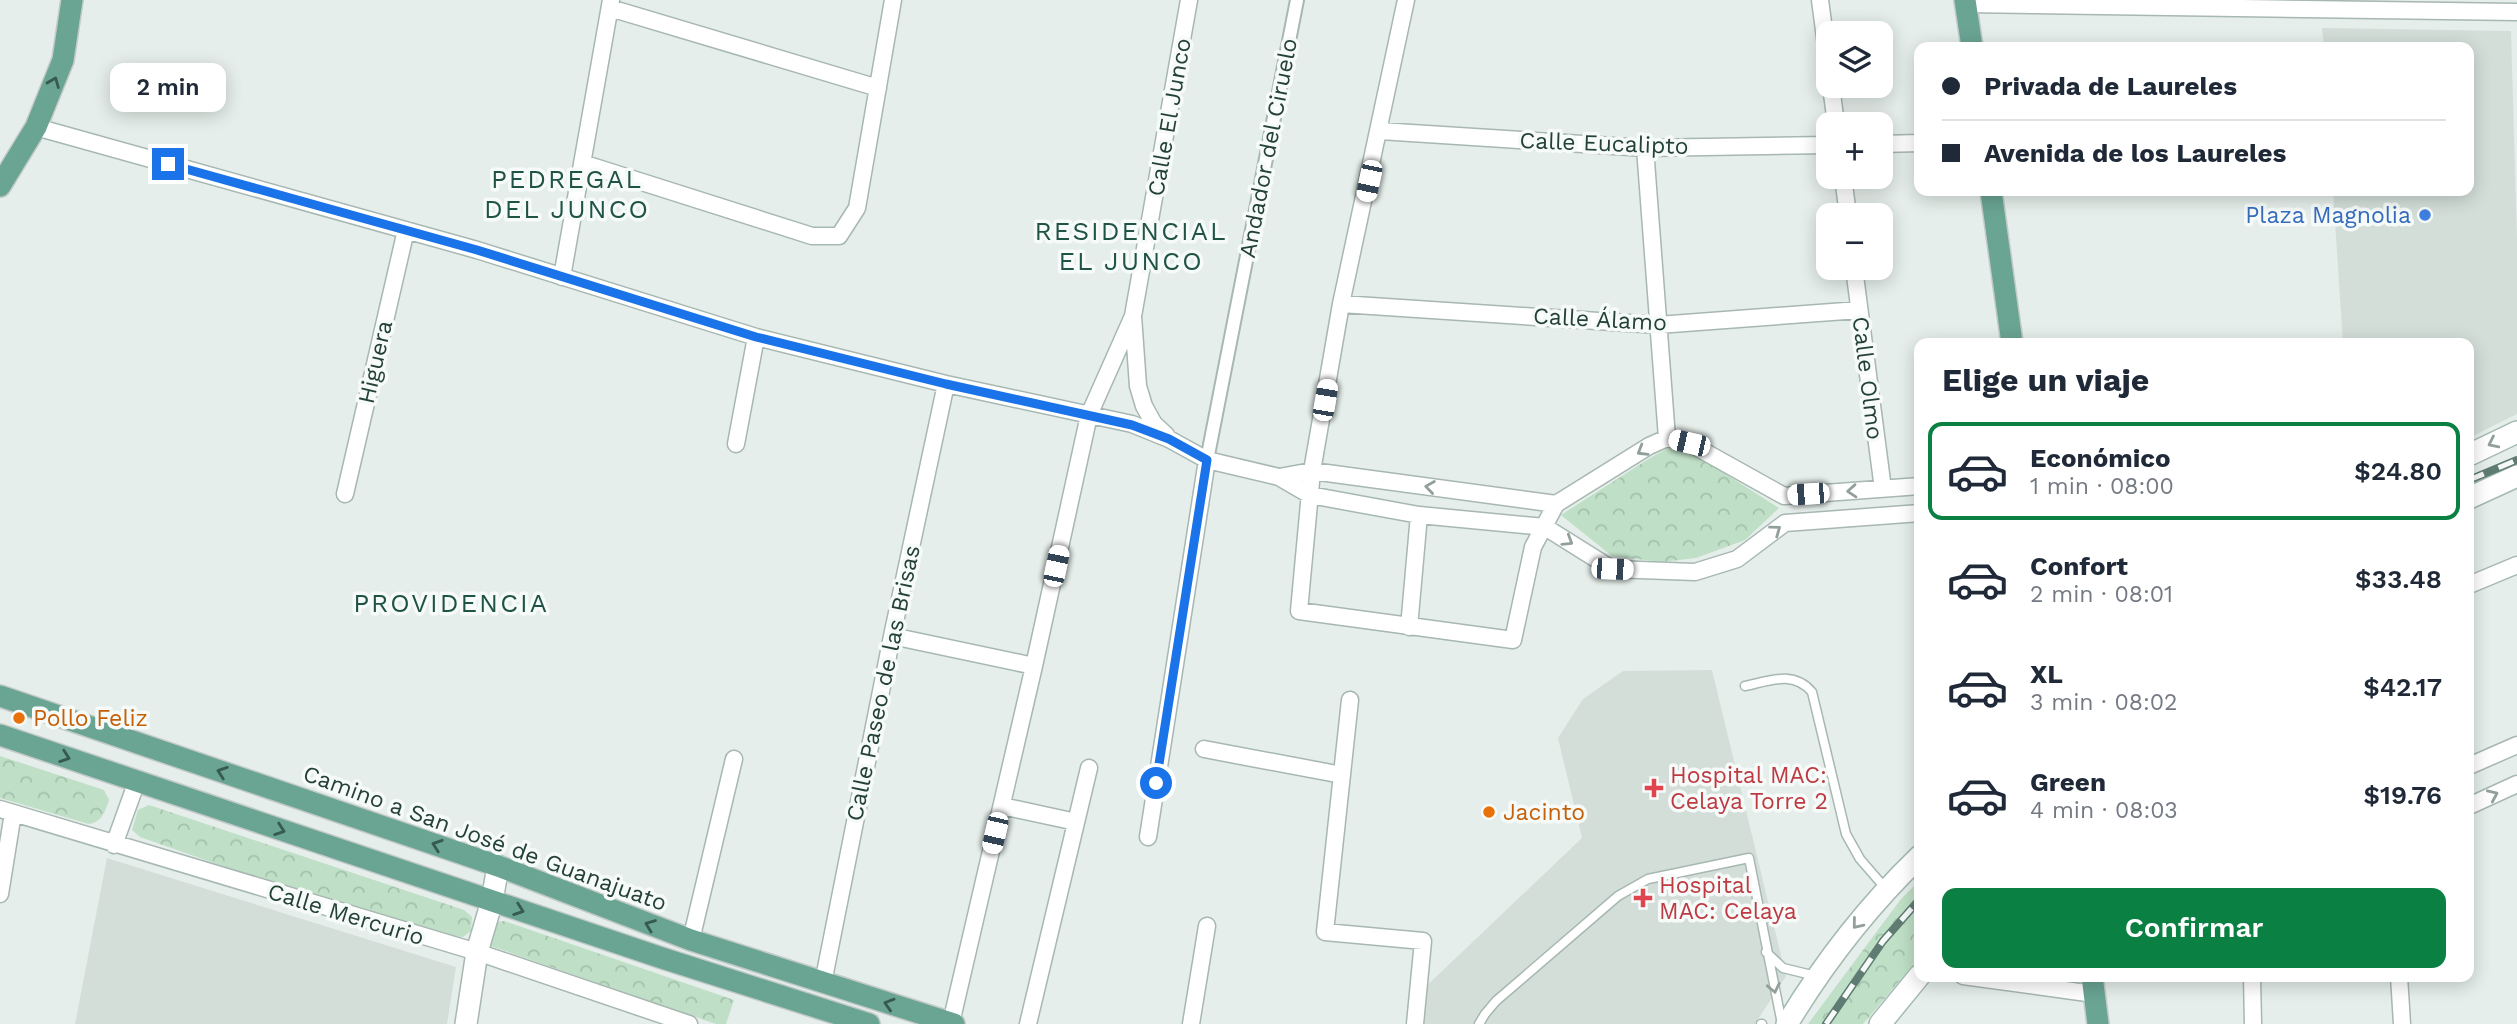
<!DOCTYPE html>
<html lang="es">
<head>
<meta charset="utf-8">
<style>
	:root { --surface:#fff; --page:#f2f2f3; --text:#1f2937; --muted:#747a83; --line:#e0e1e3; --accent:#0b8043 }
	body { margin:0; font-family:"Work Sans",sans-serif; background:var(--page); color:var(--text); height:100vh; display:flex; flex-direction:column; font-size:26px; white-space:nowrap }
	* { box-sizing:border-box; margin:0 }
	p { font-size:23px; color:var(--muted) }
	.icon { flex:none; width:38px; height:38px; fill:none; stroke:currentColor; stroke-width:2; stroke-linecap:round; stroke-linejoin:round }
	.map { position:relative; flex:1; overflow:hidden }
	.panel { position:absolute; left:1914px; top:338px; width:560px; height:644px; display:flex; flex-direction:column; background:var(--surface); border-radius:14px; box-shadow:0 4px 18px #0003 }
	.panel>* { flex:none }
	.guide { position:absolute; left:1914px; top:42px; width:560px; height:154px; border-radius:14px; box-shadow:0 4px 18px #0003; display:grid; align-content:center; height:154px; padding:0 28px; background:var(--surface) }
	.buttons { position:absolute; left:1816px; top:21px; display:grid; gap:14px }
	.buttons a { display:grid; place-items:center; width:77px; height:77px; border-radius:14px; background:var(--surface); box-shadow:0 4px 18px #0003; font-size:35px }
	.end { position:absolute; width:32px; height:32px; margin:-16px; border:9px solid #1a73e8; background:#fff; box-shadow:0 0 0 4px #fff }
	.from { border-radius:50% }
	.bubble { position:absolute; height:49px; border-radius:14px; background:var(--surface); box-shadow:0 4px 18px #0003; font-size:23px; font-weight:600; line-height:49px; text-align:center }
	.car { position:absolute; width:21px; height:42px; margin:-21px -10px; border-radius:9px; box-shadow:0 0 5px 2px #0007; background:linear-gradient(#fff 24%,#345 0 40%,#fff 0 76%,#345 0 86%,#fff 0) }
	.guide b { display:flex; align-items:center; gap:24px; height:66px; font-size:26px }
	.guide b+b { border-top:2px solid var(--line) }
	.guide i { width:18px; height:18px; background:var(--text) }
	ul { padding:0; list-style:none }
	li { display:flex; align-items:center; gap:21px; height:98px; margin:0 14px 10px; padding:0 14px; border:4px solid transparent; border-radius:14px }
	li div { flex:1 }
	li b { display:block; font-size:26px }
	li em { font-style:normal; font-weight:600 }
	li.on { border-color:var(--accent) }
	li>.icon { width:63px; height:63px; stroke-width:1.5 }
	h2 { padding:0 28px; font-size:32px; line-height:84px }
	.primary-button { display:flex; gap:14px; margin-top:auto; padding:14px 28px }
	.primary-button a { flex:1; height:80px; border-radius:14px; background:var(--accent); color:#fff; font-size:28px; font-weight:600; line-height:80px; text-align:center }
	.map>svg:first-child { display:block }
</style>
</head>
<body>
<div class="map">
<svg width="2517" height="1024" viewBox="0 0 2517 1024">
	<defs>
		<pattern id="forest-crowns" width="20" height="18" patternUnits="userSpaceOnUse" patternTransform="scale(1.75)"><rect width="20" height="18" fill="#bfdfc6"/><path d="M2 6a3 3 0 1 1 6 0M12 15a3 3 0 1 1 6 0" fill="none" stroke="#a4c1ab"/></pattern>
	</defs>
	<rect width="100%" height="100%" fill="#e5eeea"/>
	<path fill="#d3ded9" d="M2322 28 2511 31 2517 240V414L2469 438V343H2343L2333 191H2469V47H2324Z
		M1712 670 1786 976 1755 1024H1417L1420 992 1582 838 1558 738 1583 699 1623 671Z
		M107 858 456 967 447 1024H75Z"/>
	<path fill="url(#forest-crowns)" d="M1672 446 1695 451 1724 473 1779 508 1745 540 1696 558 1662 562 1612 556 1561 515 1650 458Z
		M0 756 104 790 109 800C105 812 102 822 89 824L0 798Z
		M149 805 464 910 472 917 471 931 463 937 450 936 231 869 140 837 132 830 138 810Z
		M1920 880V957L1863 1024H1808L1901 899Z
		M504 921 734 1000 726 1024H716L491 946 483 936 486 924Z"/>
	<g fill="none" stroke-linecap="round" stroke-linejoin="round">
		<defs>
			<path id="service" d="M1745 686C1769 681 1793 670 1812 692L1846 834 1860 859 1886 889
				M1766 952 1783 968 1816 976
				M1479 1024 1485 1014 1496 1001 1618 896 1648 879 1749 858 1782 1024
				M1761 1024H1762"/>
			<path id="pedestrian" d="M1207 460 1297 0"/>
			<path id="minor" d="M1406 0 1341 304 1312 471 1299 611 1513 640 1533 547 1556 504
				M1820 0 1829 68
				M1966 4 2517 12
				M610 8 878 88
				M1831 86 1836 124
				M36 127 477 250 756 337 946 384 1132 424 1169 439 1207 460 1279 477 1310 495 1419 515 1545 527 1612 569 1695 572 1737 559 1785 523 1920 513
				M1380 131 1645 148 1829 145
				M1881 144 1920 143
				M1645 148 1667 438
				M582 163 812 236H839L857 208 893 0
				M1843 177 1848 215
				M1854 268 1883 489
				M562 277 611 0
				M1341 304 1658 325 1859 310
				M1166 435 1154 424 1144 406 1138 386 1133 316 1189 0
				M736 444 756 337
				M1279 477 1312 471 1556 504 1649 446 1667 438 1689 443 1784 496 1920 486
				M345 494 406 230
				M2469 585 2517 565
				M1409 627 1419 515
				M892 636 1034 666
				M1350 700 1325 932 1423 941 1415 1024
				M1204 749 1342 775
				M2469 766 2517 745
				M1002 806 1076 822
				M2469 806 2517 784
				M0 809 477 952 689 1024
				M1148 837 1207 460
				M114 845 137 781
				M0 894 13 813
				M691 940 734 759
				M1963 976 2094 994
				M2252 976 2253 1024
				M2399 976 2402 1024
				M823 983 892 636 946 384
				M951 1023 1034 666 1089 415 1133 316
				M1028 1024 1089 768
				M1191 1024 1207 926"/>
			<path id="tertiary" d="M466 1024 477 952 492 901 498 866"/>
			<path id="secondary" d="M2469 455 2517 432
				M2469 498 2517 476
				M1787 1024C1825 961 1867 907 1920 856
				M1880 1024 1920 975"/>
			<path id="primary" d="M1965 0 1972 47
				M0 186 36 127 63 60 72 0
				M1991 191 2012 343
				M0 696 498 866 691 940 954 1024
				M0 735 662 958 869 1024
				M2092 976 2098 1024"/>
		</defs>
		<use href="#service" stroke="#a7b7b1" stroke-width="11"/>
		<use href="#pedestrian" stroke="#a7b7b1" stroke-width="16"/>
		<use href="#minor" stroke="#a7b7b1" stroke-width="19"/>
		<use href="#tertiary" stroke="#a7b7b1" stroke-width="24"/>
		<use href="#secondary" stroke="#a4bab1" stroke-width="24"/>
		<use href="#primary" stroke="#c2cac7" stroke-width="24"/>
		<use href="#service" stroke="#fff" stroke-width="8"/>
		<use href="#pedestrian" stroke="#fff" stroke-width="12"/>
		<use href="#minor" stroke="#fff" stroke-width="16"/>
		<use href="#tertiary" stroke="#fff" stroke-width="21"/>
		<use href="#secondary" stroke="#fff" stroke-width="21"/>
		<use href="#primary" stroke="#6aa493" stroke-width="21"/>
		<defs>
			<path id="rail" d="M2469 480 2517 460
				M1826 1024 1883 941 1920 899"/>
		</defs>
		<use href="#rail" stroke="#5f7c73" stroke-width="8"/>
		<use href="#rail" stroke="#f6faf8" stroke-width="5" stroke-dasharray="16" stroke-linecap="butt"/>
	</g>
	<defs><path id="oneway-chevron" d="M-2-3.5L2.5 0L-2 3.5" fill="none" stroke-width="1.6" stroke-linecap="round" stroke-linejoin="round" transform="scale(1.75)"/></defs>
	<g stroke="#365a4f">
		<use href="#oneway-chevron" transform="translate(54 82) rotate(-68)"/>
		<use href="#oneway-chevron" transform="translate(65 757) rotate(19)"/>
		<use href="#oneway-chevron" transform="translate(222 772) rotate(-161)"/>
		<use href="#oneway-chevron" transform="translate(280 830) rotate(19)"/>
		<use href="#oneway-chevron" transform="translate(437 845) rotate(-161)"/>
		<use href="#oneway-chevron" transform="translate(519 910) rotate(19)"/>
		<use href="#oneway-chevron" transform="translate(650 925) rotate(-159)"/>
		<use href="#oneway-chevron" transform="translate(889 1004) rotate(-163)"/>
	</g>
	<g stroke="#92a09c">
		<use href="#oneway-chevron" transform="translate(2493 443) rotate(154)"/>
		<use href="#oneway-chevron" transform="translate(1642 451) rotate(149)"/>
		<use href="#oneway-chevron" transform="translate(1430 487) rotate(-172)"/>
		<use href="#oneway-chevron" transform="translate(1852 491) rotate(176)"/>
		<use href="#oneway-chevron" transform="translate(1776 530) rotate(-36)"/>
		<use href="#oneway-chevron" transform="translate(1568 541) rotate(32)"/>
		<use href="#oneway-chevron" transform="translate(2493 795) rotate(-24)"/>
		<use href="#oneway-chevron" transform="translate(1857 924) rotate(129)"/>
		<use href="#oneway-chevron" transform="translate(1774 988) rotate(78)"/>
	</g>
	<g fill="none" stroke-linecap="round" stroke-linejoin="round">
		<path stroke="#1a73e8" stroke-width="9" d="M168 164 477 250 756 337 946 384 1132 425 1169 439 1207 460 1156 783"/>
	</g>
	<circle fill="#3f7fe0" stroke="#f6faf8" stroke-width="2.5" cx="2425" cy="215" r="7"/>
	<g fill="#e8710a" stroke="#f6faf8" stroke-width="2.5">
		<circle cx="19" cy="718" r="7"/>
		<circle cx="1489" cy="812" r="7"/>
	</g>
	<g fill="#e0444e" stroke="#f6faf8" stroke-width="2.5">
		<path d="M1650.5 777.5h7v7h7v7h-7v7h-7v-7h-7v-7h7z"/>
		<path d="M1639.5 887.5h7v7h7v7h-7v7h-7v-7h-7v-7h7z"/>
	</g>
	<g text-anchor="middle" stroke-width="7" stroke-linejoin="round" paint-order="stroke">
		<g font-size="23" fill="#244138" stroke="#f6faf8">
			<text transform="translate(1169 117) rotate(-80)" y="8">Calle El Junco</text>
			<text transform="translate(1604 143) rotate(2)" y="8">Calle Eucalipto</text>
			<text transform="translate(1268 148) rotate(-79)" y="8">Andador del Ciruelo</text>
			<text transform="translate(1600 319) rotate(3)" y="8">Calle Álamo</text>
			<text transform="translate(375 362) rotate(-77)" y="8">Higuera</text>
			<text transform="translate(1868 378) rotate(83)" y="8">Calle Olmo</text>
			<text transform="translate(883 683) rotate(-78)" y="8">Calle Paseo de las Brisas</text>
			<text transform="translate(485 838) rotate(20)" y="8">Camino a San José de Guanajuato</text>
			<text transform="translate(346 914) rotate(17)" y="8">Calle Mercurio</text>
		</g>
		<g font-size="23" fill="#366cbe" stroke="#f6faf8" text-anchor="end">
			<text x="2411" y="223">Plaza Magnolia</text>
		</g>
		<g font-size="23" fill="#c56008" stroke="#f6faf8" text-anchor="start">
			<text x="33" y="726">Pollo Feliz</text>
			<text x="1503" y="820">Jacinto</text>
		</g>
		<g font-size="23" fill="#be3a42" stroke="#f6faf8" text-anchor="start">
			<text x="1670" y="783">Hospital MAC:<tspan x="1670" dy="26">Celaya Torre 2</tspan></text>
			<text x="1659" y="893">Hospital<tspan x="1659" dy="26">MAC: Celaya</tspan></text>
		</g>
		<g font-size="26" letter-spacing="2" fill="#1f5345" stroke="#f6faf8">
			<text x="567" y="188">PEDREGAL<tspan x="567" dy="30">DEL JUNCO</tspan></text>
			<text x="1131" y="240">RESIDENCIAL<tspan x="1131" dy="30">EL JUNCO</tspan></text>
			<text x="451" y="612">PROVIDENCIA</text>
		</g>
	</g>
</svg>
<div class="buttons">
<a><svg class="icon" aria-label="layers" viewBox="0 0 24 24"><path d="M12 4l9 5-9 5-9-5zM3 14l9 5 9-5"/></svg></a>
<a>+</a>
<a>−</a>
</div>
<i class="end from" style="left:1156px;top:783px"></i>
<i class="end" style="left:168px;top:164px"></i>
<div class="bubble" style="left:110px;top:63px;width:116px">2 min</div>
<i class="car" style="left:1369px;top:181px;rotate:192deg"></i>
<i class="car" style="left:1325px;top:400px;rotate:10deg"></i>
<i class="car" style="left:1689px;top:443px;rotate:283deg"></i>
<i class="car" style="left:1808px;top:494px;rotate:266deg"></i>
<i class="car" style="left:1056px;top:566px;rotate:12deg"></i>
<i class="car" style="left:1612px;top:569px;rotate:92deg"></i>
<i class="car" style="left:995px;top:833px;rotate:193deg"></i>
<div class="guide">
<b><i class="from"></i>Privada de Laureles</b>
<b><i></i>Avenida de los Laureles</b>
</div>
<section class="panel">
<h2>Elige un viaje</h2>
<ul>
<li class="on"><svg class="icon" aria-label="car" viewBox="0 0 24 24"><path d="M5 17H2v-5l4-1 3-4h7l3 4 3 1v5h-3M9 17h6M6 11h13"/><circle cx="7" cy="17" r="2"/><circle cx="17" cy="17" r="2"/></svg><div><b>Económico</b><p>1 min · 08:00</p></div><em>$24.80</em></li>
<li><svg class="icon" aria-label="car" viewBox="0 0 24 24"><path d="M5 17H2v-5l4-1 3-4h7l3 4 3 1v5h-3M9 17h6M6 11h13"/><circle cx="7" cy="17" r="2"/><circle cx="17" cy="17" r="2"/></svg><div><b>Confort</b><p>2 min · 08:01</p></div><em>$33.48</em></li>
<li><svg class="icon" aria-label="car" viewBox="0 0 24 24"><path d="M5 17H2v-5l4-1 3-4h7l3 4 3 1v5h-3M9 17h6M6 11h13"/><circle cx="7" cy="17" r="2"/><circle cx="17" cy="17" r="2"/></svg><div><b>XL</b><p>3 min · 08:02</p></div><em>$42.17</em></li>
<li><svg class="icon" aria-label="car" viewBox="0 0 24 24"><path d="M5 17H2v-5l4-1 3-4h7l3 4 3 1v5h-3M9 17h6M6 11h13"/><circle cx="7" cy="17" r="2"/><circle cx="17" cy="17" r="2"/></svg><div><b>Green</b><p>4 min · 08:03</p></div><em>$19.76</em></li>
</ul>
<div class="primary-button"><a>Confirmar</a></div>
</section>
</div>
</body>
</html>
